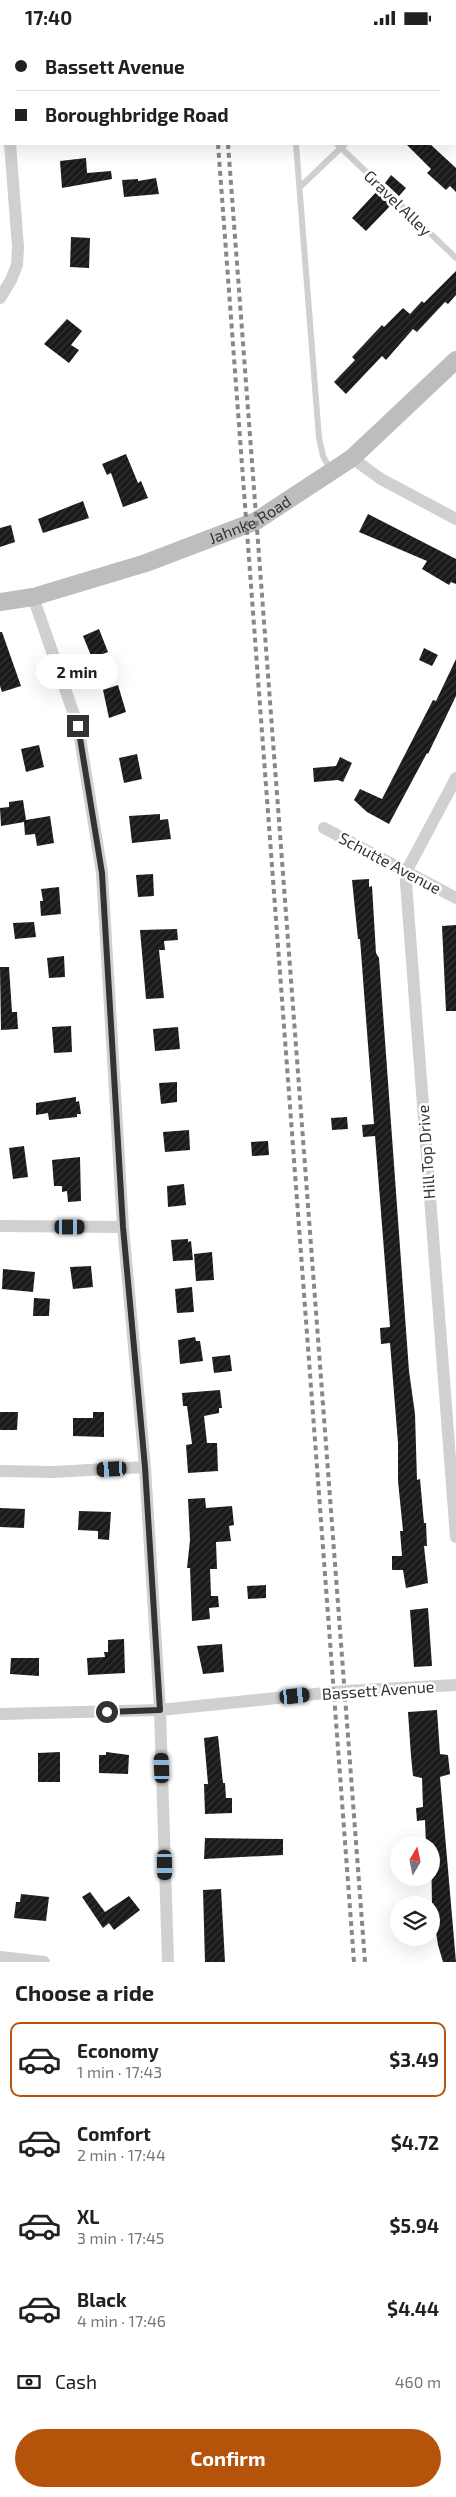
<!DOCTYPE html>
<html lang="en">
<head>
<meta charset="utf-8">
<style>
	:root { --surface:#fff; --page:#f2f2f2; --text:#202124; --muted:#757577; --line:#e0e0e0; --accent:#b45309 }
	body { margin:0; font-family:"Exo 2",sans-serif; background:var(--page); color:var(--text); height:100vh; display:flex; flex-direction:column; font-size:19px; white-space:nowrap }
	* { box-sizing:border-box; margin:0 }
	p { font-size:16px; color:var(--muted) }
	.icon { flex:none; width:28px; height:28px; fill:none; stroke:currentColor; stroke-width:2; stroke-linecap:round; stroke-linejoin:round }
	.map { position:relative; height:1927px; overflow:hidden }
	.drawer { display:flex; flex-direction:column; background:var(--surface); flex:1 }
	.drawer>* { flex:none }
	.guide { position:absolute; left:0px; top:0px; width:456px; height:110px; box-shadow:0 5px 20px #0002; display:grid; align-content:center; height:110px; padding:0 15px; background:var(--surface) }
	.needle { width:32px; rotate:9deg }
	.tools { position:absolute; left:390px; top:1801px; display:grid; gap:10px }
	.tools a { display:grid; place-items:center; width:50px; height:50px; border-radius:50%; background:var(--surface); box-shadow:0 5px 20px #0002; font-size:25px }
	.end { position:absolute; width:22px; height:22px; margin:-11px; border:6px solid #333; background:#fff; box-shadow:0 0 0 2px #fff }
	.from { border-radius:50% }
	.bubble { position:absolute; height:35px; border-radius:18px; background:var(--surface); box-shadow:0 5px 20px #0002; font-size:16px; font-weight:700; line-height:35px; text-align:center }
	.car { position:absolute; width:15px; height:30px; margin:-15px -8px; border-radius:6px; box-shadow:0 0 4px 1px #0007; background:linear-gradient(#222 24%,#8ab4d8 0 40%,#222 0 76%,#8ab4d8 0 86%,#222 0) }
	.guide b { display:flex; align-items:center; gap:18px; height:48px; font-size:19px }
	.guide b+b { border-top:1px solid var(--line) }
	.guide i { width:12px; height:12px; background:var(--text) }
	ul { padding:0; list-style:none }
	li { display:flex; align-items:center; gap:15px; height:75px; margin:0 10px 8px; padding:0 5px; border:2px solid transparent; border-radius:10px }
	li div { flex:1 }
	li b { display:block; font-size:19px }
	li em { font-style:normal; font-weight:700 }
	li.on { border-color:var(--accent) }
	li>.icon { width:45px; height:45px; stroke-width:1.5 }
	h2 { padding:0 15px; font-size:22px; line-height:60px }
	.pay { display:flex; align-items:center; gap:12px; height:55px; padding:0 15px; font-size:19px }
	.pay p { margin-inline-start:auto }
	.cta { display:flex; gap:10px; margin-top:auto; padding:10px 15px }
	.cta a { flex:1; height:58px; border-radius:30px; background:var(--accent); color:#fff; font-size:20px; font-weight:700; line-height:58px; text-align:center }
	.status { display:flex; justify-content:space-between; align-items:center; height:35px; padding:0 25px; background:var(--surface); direction:ltr }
	.status svg { height:14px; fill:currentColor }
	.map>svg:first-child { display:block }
</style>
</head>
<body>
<div class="status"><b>17:40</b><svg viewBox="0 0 49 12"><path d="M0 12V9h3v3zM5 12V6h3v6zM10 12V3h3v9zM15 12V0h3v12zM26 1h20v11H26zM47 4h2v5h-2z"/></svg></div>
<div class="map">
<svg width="456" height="1927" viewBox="0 0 456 1927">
	<defs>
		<pattern id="building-hatch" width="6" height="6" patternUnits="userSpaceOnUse" patternTransform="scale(1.25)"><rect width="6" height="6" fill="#1a1a1a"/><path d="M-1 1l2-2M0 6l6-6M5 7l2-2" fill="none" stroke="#333"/></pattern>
	</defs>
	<rect width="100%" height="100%" fill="#fff"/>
	<path fill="url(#building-hatch)" d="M406 109H430L456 133V157L450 151 446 155 427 138 431 134Z
		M86 123 87 138 111 136 112 144 62 153 60 126Z
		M391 140 406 153 399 161 385 148Z
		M156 143 159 159 124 162 122 145 138 144V146Z
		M378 155 392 169 366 196 352 183Z
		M71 202 90 203 89 233 70 232Z
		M456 236V260L448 269 445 267 417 297 413 294 386 325 382 321 346 359 334 347 355 325 352 322 382 290 384 292 403 273 410 279 422 266 424 268Z
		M67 284 82 296 71 310 79 315 69 328 44 309Z
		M126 419 138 448 141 446 148 463 123 472 111 438 107 440 102 429Z
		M83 466 89 483 43 498 38 484Z
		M368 479 456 524V549L451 547 449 550 422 534 427 526 359 497Z
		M11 490 15 507 0 512V493Z
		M99 594 108 617 92 623 83 601Z
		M0 597H2L21 651 2 657 0 651Z
		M424 613 438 620 432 631 419 625Z
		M456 624V661L428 719 427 718 389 789 367 777 354 765 360 754 382 764 433 665 436 666Z
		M118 650 126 677 109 683 103 655Z
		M39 710 44 732 26 737 21 714Z
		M137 719 142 744 124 748 119 723Z
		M340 722 352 728 343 747 338 745 314 747 313 733 336 731Z
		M23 765 26 785 50 781 54 808 37 811 35 799 25 800 24 787 1 791 0 773 9 772V767Z
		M160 779V785L168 784 171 804 132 808 129 781Z
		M153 839 154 861 138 862 136 840Z
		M369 844V852L372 851 376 918 379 923 409 1336 415 1379 417 1445 420 1444 424 1488H426L427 1511H424L428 1548 406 1553 403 1535H392V1521H402L400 1496H403L398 1446V1408L390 1308 381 1309 380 1293 390 1292 375 1101 363 1102 362 1090 374 1089 360 904H358L352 845Z
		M59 852 61 879 41 881 40 866H43L41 854Z
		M34 887 36 902 15 904 13 888Z
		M456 890V976H446L442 891Z
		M177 894 178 905 164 906 165 915H159L164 963 146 964 140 895Z
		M64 921 65 942 49 943 47 923Z
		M0 932H9L12 977H17L18 994 1 995Z
		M71 991 72 1017 54 1018 52 992Z
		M178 992 180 1014 155 1016 153 994Z
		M177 1047V1067L161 1069 159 1048Z
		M76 1062V1067L79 1066 81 1079H77V1082L49 1085 48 1078 36 1080V1068Z
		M347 1082 348 1094 332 1095 331 1083Z
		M189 1095 190 1115 165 1117 163 1097Z
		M268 1106 269 1120 252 1121 251 1107Z
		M24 1111 28 1142 13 1144 9 1113Z
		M80 1122 81 1166 68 1167 67 1156 62 1157V1151H54L52 1125Z
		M184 1149 186 1170 168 1172 167 1151Z
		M188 1204V1207L191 1206 193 1225 173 1226 171 1205Z
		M212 1217 214 1245 196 1246 194 1219Z
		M91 1231 93 1252 73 1254 70 1232Z
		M3 1234 35 1237 33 1257 2 1254Z
		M192 1252 194 1277 177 1278 175 1254Z
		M34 1263 50 1264 49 1281H33Z
		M195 1302 196 1306H200L203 1326 180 1329 178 1305Z
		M230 1320 232 1336 214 1338 212 1322Z
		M220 1355 222 1373H219V1378L204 1381 207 1408H217L218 1436 188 1438 186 1410 192 1409 187 1371H183L182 1358Z
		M0 1377H18L17 1395H0Z
		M93 1377H104V1402L73 1401V1383H93Z
		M205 1463 206 1473 232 1471 234 1490 229 1491 231 1506 216 1507 217 1534H210L211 1561H218L219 1572 209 1573 210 1584 192 1586 190 1533H187L190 1505 188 1464Z
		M0 1473 25 1474 24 1493 0 1492Z
		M79 1476 111 1477 109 1505 98 1504V1496L78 1495Z
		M266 1550V1563L248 1564 247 1551Z
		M428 1573 432 1631 414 1632 410 1575Z
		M124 1604 125 1638 88 1640 87 1623 105 1622 104 1617H108V1605Z
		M222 1609 224 1637 203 1639 197 1611Z
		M11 1623H39V1641L10 1639Z
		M437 1675 440 1719 448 1720 450 1739 440 1742 456 1927H443L438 1910 432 1871 431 1810H426L425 1785 417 1786 416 1773 423 1772 422 1743 413 1741 411 1721 408 1677Z
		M218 1701 223 1748H225L226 1763H232V1778L205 1779 204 1749H208L204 1703Z
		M60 1717V1747H38V1718Z
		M106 1717 129 1720 128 1739 99 1738V1720H106Z
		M205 1803 283 1804V1820L204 1824Z
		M221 1854 225 1927H205L203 1855Z
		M90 1857 105 1877 129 1861 140 1875 114 1895 109 1888 103 1893 82 1862Z
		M21 1859 49 1862 46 1886 14 1883 16 1867H20Z"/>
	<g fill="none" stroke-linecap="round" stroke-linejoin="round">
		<path stroke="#d0d0d0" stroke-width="6" d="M287 0V1
			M296 109 319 403 323 421 331 436
			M337 109 456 223
			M300 152 345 109"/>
		<path stroke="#d0d0d0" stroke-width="12" d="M2 0V1
			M401 0V1
			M455 76 456 77
			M0 263 11 245 17 230 18 212 10 109
			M352 423 381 444 456 484
			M33 562 78 691 102 838 123 1192 145 1432 160 1675 168 1927
			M456 743 406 837V848L456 1502
			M324 793 456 863
			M0 1191 123 1192
			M0 1436 53 1437 145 1432
			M0 1679 160 1675 345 1656 456 1650
			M0 1922 44 1927"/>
		<path stroke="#bdbdbd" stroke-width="18" id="s1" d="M0 567 33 562 146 528 256 486 352 423 456 325"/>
		<path stroke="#888" stroke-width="4" stroke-dasharray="5 4" stroke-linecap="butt" d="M210 0V1
			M219 0 220 1
			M218 109 354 1927
			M228 109 365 1927"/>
	</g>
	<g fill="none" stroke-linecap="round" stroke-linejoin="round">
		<path stroke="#333" stroke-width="6" d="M78 691 102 838 123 1192 145 1432 160 1675 107 1677"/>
	</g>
	<g text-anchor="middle" stroke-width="5" stroke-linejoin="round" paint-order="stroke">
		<g font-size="16" fill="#333" stroke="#fff">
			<text transform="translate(398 168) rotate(44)" y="6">Gravel Alley</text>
			<text dy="6" stroke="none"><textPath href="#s1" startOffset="264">Jahnke Road</textPath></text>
			<text transform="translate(390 828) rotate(28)" y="6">Schutte Avenue</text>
			<text transform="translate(426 1117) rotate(-94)" y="6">Hill Top Drive</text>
			<text transform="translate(378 1655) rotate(-4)" y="6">Bassett Avenue</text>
		</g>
	</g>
</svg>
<div class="tools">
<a><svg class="needle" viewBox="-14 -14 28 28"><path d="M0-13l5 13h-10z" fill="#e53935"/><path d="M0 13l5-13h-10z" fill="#757577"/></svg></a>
<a><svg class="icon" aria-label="layers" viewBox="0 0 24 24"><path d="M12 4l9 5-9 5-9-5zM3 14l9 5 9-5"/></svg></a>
</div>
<i class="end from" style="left:107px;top:1677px"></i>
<i class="end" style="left:78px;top:691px"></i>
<div class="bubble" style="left:36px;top:619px;width:82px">2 min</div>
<i class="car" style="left:70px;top:1192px;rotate:90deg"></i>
<i class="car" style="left:112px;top:1434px;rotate:267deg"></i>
<i class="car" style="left:295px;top:1661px;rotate:84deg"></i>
<i class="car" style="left:162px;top:1733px;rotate:358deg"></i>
<i class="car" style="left:165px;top:1830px;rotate:179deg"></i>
<div class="guide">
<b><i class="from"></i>Bassett Avenue</b>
<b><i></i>Boroughbridge Road</b>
</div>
</div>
<section class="drawer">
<h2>Choose a ride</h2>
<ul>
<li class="on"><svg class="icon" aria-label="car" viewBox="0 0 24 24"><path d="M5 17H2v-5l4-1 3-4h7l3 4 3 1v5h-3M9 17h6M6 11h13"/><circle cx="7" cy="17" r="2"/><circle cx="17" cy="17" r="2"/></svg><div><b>Economy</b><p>1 min · 17:43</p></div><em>$3.49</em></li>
<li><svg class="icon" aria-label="car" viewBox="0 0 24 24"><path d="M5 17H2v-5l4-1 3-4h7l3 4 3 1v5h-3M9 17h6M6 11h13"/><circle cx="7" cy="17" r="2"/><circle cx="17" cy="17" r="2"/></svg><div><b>Comfort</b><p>2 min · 17:44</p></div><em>$4.72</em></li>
<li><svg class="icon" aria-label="car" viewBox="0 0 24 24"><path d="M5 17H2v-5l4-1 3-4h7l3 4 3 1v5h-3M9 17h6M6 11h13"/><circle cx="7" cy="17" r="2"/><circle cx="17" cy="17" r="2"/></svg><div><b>XL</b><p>3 min · 17:45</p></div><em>$5.94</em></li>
<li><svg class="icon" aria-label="car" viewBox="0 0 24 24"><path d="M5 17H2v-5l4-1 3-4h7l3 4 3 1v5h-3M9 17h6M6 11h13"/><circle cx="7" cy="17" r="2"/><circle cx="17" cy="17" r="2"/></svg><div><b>Black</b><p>4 min · 17:46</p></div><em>$4.44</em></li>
</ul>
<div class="pay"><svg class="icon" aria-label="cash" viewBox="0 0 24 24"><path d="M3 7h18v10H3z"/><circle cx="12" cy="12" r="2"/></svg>Cash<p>460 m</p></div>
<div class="cta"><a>Confirm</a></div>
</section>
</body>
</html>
